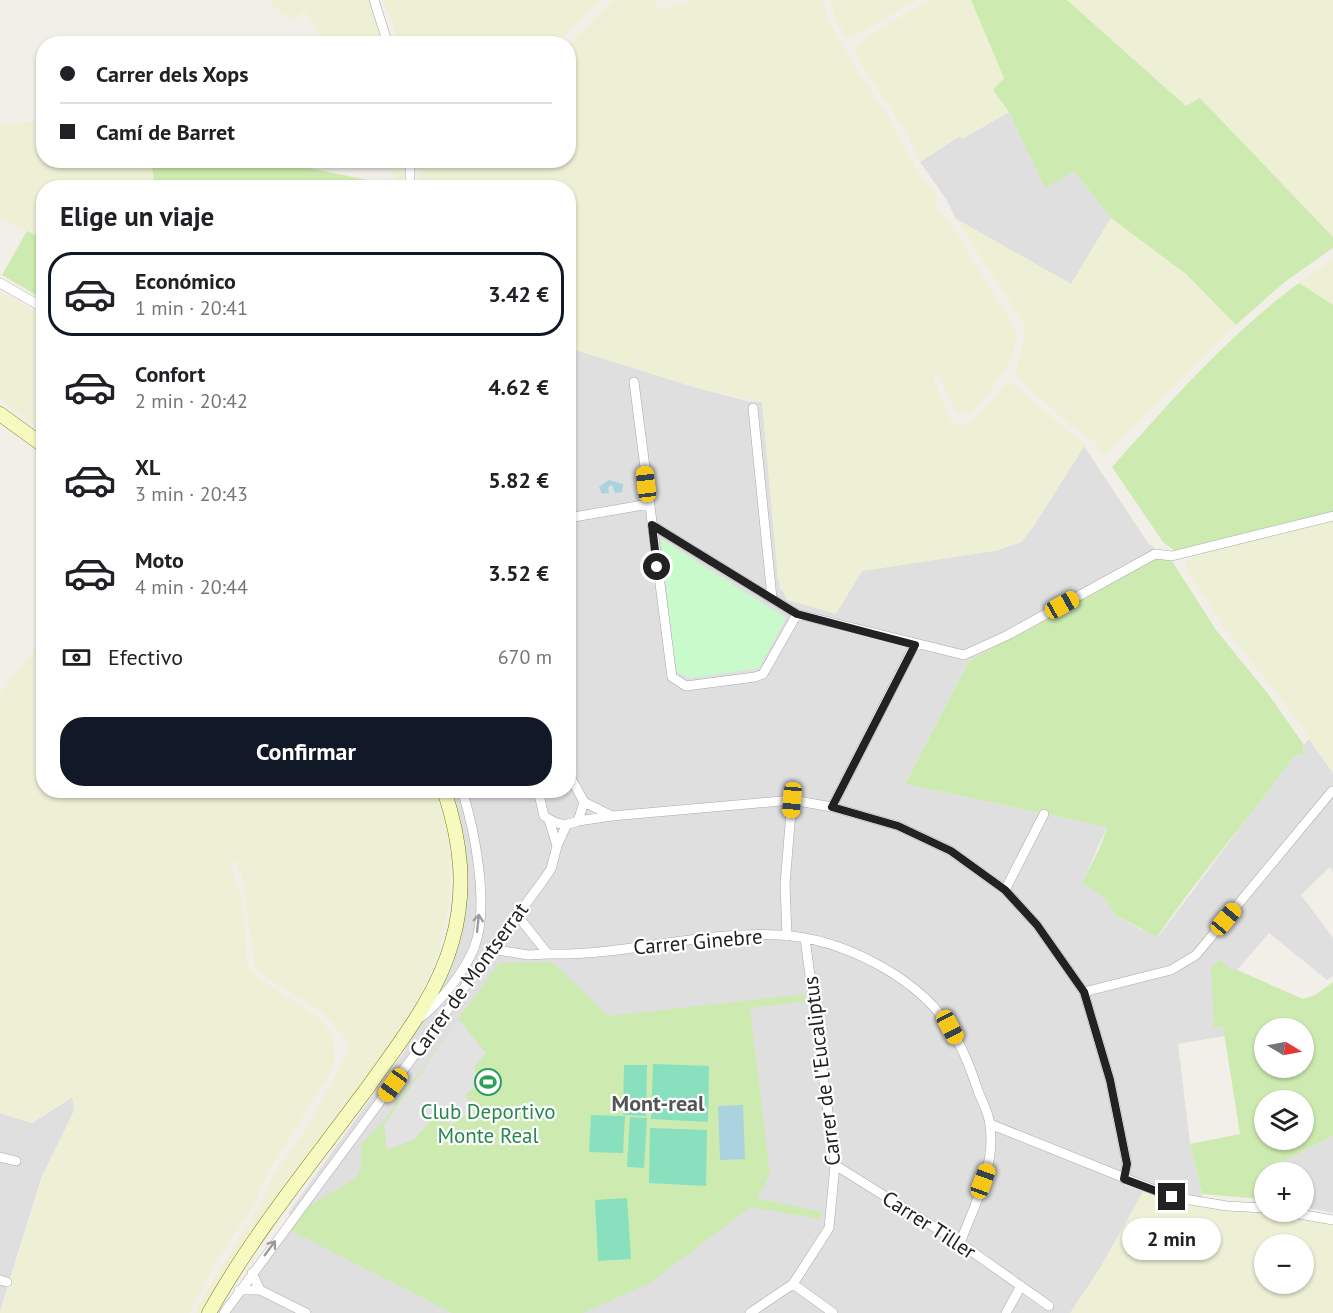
<!DOCTYPE html>
<html lang="es">
<head>
<meta charset="utf-8">
<style>
	:root { --surface:#fff; --page:#f2f2f2; --text:#202124; --muted:#757577; --line:#e0e0e0; --accent:#111827 }
	body { margin:0; font-family:"PT Sans",sans-serif; background:var(--page); color:var(--text); height:100vh; display:flex; flex-direction:column; font-size:22px; white-space:nowrap }
	* { box-sizing:border-box; margin:0 }
	p { font-size:20px; color:var(--muted) }
	.icon { flex:none; width:33px; height:33px; fill:none; stroke:currentColor; stroke-width:2; stroke-linecap:round; stroke-linejoin:round }
	.map { position:relative; flex:1; overflow:hidden }
	.drawer { position:absolute; left:36px; top:180px; width:540px; height:618px; display:flex; flex-direction:column; background:var(--surface); border-radius:24px; box-shadow:0 2px 4px #0004 }
	.drawer>* { flex:none }
	.guide { position:absolute; left:36px; top:36px; width:540px; height:132px; border-radius:24px; box-shadow:0 2px 4px #0004; display:grid; align-content:center; height:132px; padding:0 24px; background:var(--surface) }
	.needle { width:39px; rotate:100deg }
	.fabs { position:absolute; left:1254px; top:1018px; display:grid; gap:12px }
	.fabs a { display:grid; place-items:center; width:60px; height:60px; border-radius:50%; background:var(--surface); box-shadow:0 2px 4px #0004; font-size:30px }
	.end { position:absolute; width:27px; height:27px; margin:-14px; border:8px solid #222; background:#fff; box-shadow:0 0 0 3px #fff }
	.from { border-radius:50% }
	.bubble { position:absolute; height:42px; border-radius:21px; background:var(--surface); box-shadow:0 2px 4px #0004; font-size:20px; font-weight:600; line-height:42px; text-align:center }
	.car { position:absolute; width:18px; height:36px; margin:-18px -9px; border-radius:8px; box-shadow:0 0 4px 2px #0007; background:linear-gradient(#f5c518 24%,#345 0 40%,#f5c518 0 76%,#345 0 86%,#f5c518 0) }
	.guide b { display:flex; align-items:center; gap:21px; height:57px; font-size:22px }
	.guide b+b { border-top:2px solid var(--line) }
	.guide i { width:15px; height:15px; background:var(--text) }
	ul { padding:0; list-style:none }
	li { display:flex; align-items:center; gap:18px; height:84px; margin:0 12px 9px; padding:0 12px; border:3px solid transparent; border-radius:24px }
	li div { flex:1 }
	li b { display:block; font-size:22px }
	li em { font-style:normal; font-weight:600 }
	li.selected { border-color:var(--accent) }
	li>.icon { width:54px; height:54px; stroke-width:1.5 }
	h2 { padding:0 24px; font-size:27px; line-height:72px }
	.pay { display:flex; align-items:center; gap:15px; height:66px; padding:0 24px; font-size:22px }
	.pay p { margin-inline-start:auto }
	.button { display:flex; gap:12px; margin-top:auto; padding:12px 24px }
	.button a { flex:1; height:69px; border-radius:24px; background:var(--accent); color:#fff; font-size:24px; font-weight:600; line-height:69px; text-align:center }
	.map>svg:first-child { display:block }
</style>
</head>
<body>
<div class="map">
<svg width="1333" height="1313" viewBox="0 0 1333 1313">
	<rect width="100%" height="100%" fill="#f2efe9"/>
	<path fill="#e0dfdf" d="M1009 112 1045 187 1074 171 1111 218 1071 284 956 219 946 199 920 162 960 136 962 139Z
		M569 348 694 387 747 401 762 402 780 590 861 571 999 550 1021 542 1084 446 1148 543 1165 556 1158 558 969 661 905 784 1107 827 1082 883 1105 898 1115 915 1140 929 1158 937 1294 756 1303 754 1304 745 1309 739 1333 773V872L1330 867 1301 895 1333 938V976L1327 980 1269 933 1237 970 1215 1028 1223 1027 1225 1036 1178 1044 1190 1144 1205 1208 1175 1203 1143 1192 1099 1270 1070 1313H228L290 1230 289 1212 402 1055 434 1000 465 850 451 791 568 790Z
		M73 1097 74 1111 42 1176 0 1311V1113L32 1123Z
		M1333 1136V1213L1304 1207V1173H1264V1200L1260 1199 1264 1166 1284 1161Z"/>
	<path fill="#eef0d5" fill-rule="evenodd" d="M268 0H370L388 43H325L305 11 294 20 281 13Z
		M382 0H602L558 43 398 44 391 19Z
		M613 0H653L660 10 693 0H823L829 21 853 64 891 121 918 172 936 195 937 207 950 222 1015 328 1017 338 1009 364 978 407 968 414 955 411 939 375 933 377 949 417 956 426 970 423 981 413 1008 380 1085 445 1034 526 1021 542 994 551 862 571 836 614 787 600 778 580 762 402 704 390 569 348 568 188H418L420 161 568 160 569 45Z
		M830 0H916L855 36 847 38 835 19Z
		M930 0H971L1004 78 993 90 1009 112 962 139 959 136 920 162 906 132 860 62 855 49 867 36Z
		M1067 0H1333V237L1200 98 1187 106Z
		M43 120 44 160 151 161 155 187 44 188 43 239 0 218V125Z
		M387 161H405V187H399Z
		M1111 218 1186 274 1236 325 1105 456 1092 438 1089 441 1020 380 1016 370 1025 333 1023 322 956 219 1071 284Z
		M1333 259V305L1299 283Z
		M0 291 43 315V431L0 399Z
		M1333 517V773L1290 710 1222 625 1185 566 1187 561 1197 553Z
		M43 639 44 790H436L448 827 450 876 448 911 438 953 419 998 385 1054 291 1178 204 1313H195L202 1299 263 1200 273 1175 308 1126 351 1045 322 1012 264 976 255 967 242 876 235 861 230 863 242 898 248 966 261 980 317 1016 333 1035 335 1060 326 1080 268 1172 255 1203 214 1265 189 1313H0L44 1173 74 1111 72 1097 32 1123 0 1113V693Z
		M1143 1192 1175 1203 1264 1212 1333 1225V1313H1070L1099 1270ZM1264 1245H1304V1284H1264Z"/>
	<path fill="#cdebb0" fill-rule="evenodd" d="M971 0H1067L1186 106 1200 98 1333 237V248L1286 281 1236 325 1186 274 1111 218 1074 171 1045 188 1009 112 993 90 1004 78Z
		M151 161H274L402 187H155Z
		M27 231 43 239V299L2 275Z
		M1299 283 1333 305V512L1196 548 1175 551 1163 542 1112 467C1170 402 1229 334 1299 283Z
		M1165 556 1172 561 1216 630 1269 695 1304 745 1303 754 1294 756C1250 818 1200 874 1157 937L1115 915 1105 898 1082 883 1101 845 1107 827 905 784 969 661 1153 560Z
		M1220 960 1233 971 1235 969 1303 999 1315 995 1333 982V1136L1284 1161 1265 1166 1260 1199 1202 1194 1190 1144 1240 1134 1223 1027 1214 1028 1211 967ZM1264 1029H1304V1068H1264ZM1264 1101H1304V1140H1264Z
		M552 962 609 1016 805 994 806 1001 750 1008 770 1175 757 1198 822 1212 819 1219 751 1207 650 1283 583 1313H452L290 1230 289 1218 356 1178 361 1167V1144L382 1123 499 963Z"/>
	<path fill="#c8facc" d="M661 539 786 618 759 668 691 678 678 673 675 665Z"/>
	<path fill="#88e0be" d="M653 1064 709 1066 708 1122 651 1119Z
		M624 1065H647L646 1116 623 1115Z
		M591 1115 625 1116 623 1153 589 1152Z
		M630 1117 647 1118 644 1168 627 1167Z
		M650 1128 707 1130 706 1186 649 1183Z
		M627 1198 631 1259 598 1261 595 1200Z"/>
	<path fill="#e2e2e2" d="M458 1019 486 1053 473 1068 480 1077 476 1080 479 1084 465 1095 475 1109 452 1125 438 1112 415 1139 387 1150 384 1125Z"/>
	<path fill="#aad3df" d="M609 480 623 484 622 492 615 493 612 485 608 487 609 493 602 494 599 487Z
		M743 1105 745 1159 720 1160 718 1106Z"/>
	<g fill="none" stroke-linecap="round" stroke-linejoin="round">
		<defs>
			<path id="street" d="M374 0 388 44
				M410 188V160
				M0 283 44 308
				M634 382 672 677 686 686 755 677 763 674 797 614
				M753 408 772 598
				M568 518 649 504
				M652 525 797 614 964 655 1006 636 1155 554 1172 556 1333 516
				M538 790 544 816C556 824 564 827 578 821L584 802 568 773
				M832 807 915 644
				M612 816 792 800 832 807 898 826 951 851 1005 890 1037 925 1084 992 1110 1080 1127 1164 1124 1179
				M549 820 557 846 566 826
				M578 821 612 816 584 802
				M1005 890 1044 814
				M787 936 785 884 792 800
				M491 949 528 955 548 954 517 915
				M548 954C626 956 703 930 780 935 840 938 917 976 950 1028 963 1048 971 1069 978 1091 982 1101 989 1114 990 1125 996 1166 974 1206 960 1243
				M1084 992 1171 970 1196 955 1332 791
				M421 1017C441 1001 464 973 474 948 490 908 475 831 462 790
				M990 1124 1172 1197 1227 1206 1264 1208
				M0 1157 16 1161
				M835 1165 960 1243 1049 1306
				M1288 1212 1333 1220
				M0 1280 7 1282
				M793 1284 833 1313
				M239 1290H260L252 1273
				M260 1290 306 1313
				M224 1313 542 882 551 869 557 846
				M750 1313 793 1284 829 1228 835 1165 805 938
				M1006 1313 1021 1286"/>
			<path id="secondary" d="M0 414 44 446
				M209 1313C254 1232 316 1158 371 1083 403 1038 437 995 452 942 467 890 461 841 444 790"/>
		</defs>
		<use href="#street" stroke="#a9a9a9" stroke-width="10"/>
		<use href="#secondary" stroke="#707d05" stroke-width="15"/>
		<use href="#street" stroke="#fff" stroke-width="9"/>
		<use href="#secondary" stroke="#f7fabf" stroke-width="14"/>
	</g>
	<defs><path id="oneway-shaft" d="M-6 0H5M1.5-3L5.5 0L1.5 3" fill="none" stroke-width="1.6" stroke-linecap="round" stroke-linejoin="round" transform="scale(1.5)"/></defs>
	<g stroke="#9c9c9c">
		<use href="#oneway-shaft" transform="translate(478 923) rotate(-84)"/>
		<use href="#oneway-shaft" transform="translate(270 1248) rotate(-54)"/>
	</g>
	<g fill="none" stroke-linecap="round" stroke-linejoin="round">
		<path stroke="#222" stroke-width="8" d="M657 567 652 525 797 614 915 645 832 807 898 826 951 851 1005 890 1037 925 1084 992 1110 1080 1127 1164 1124 1179 1172 1197"/>
	</g>
	<defs>
		<symbol id="stadium-ring" viewBox="-11 -11 22 22"><circle r="9.5" fill="#fff" stroke="#2e9e5b" stroke-width="1.5"/><path d="M0-5a6.5 5 0 1 0 0 10a6.5 5 0 1 0 0-10ZM-3.5-1.8h7v3.6h-7Z" fill="#2e9e5b"/></symbol>
	</defs>
	<g fill-rule="evenodd">
		<use href="#stadium-ring" x="473" y="1067" width="30" height="30"/>
	</g>
	<g text-anchor="middle" stroke-width="4.5" stroke-linejoin="round" paint-order="stroke">
		<g font-size="21" fill="#222" stroke="#fff">
			<text transform="translate(698 942) rotate(-5)" y="7">Carrer Ginebre</text>
			<text transform="translate(469 980) rotate(-54)" y="7">Carrer de Montserrat</text>
			<text transform="translate(822 1071) rotate(-97)" y="7">Carrer de l'Eucaliptus</text>
			<text transform="translate(929 1225) rotate(33)" y="7">Carrer Tiller</text>
		</g>
		<g font-size="21" fill="#27864d" stroke="#fff">
			<text x="488" y="1119">Club Deportivo<tspan x="488" dy="24">Monte Real</tspan></text>
		</g>
		<g font-size="22" font-weight="bold" fill="#555" stroke="#fff">
			<text x="658" y="1111">Mont-real</text>
		</g>
	</g>
</svg>
<div class="fabs">
<a><svg class="needle" viewBox="-14 -14 28 28"><path d="M0-13l5 13h-10z" fill="#e53935"/><path d="M0 13l5-13h-10z" fill="#757577"/></svg></a>
<a><svg class="icon" aria-label="layers" viewBox="0 0 24 24"><path d="M12 4l9 5-9 5-9-5zM3 14l9 5 9-5"/></svg></a>
<a>+</a>
<a>−</a>
</div>
<i class="end from" style="left:657px;top:567px"></i>
<i class="end" style="left:1172px;top:1197px"></i>
<div class="bubble" style="left:1122px;top:1218px;width:99px">2 min</div>
<i class="car" style="left:646px;top:484px;rotate:353deg"></i>
<i class="car" style="left:1062px;top:605px;rotate:61deg"></i>
<i class="car" style="left:792px;top:800px;rotate:185deg"></i>
<i class="car" style="left:1226px;top:919px;rotate:40deg"></i>
<i class="car" style="left:950px;top:1027px;rotate:152deg"></i>
<i class="car" style="left:393px;top:1085px;rotate:216deg"></i>
<i class="car" style="left:983px;top:1181px;rotate:20deg"></i>
<div class="guide">
<b><i class="from"></i>Carrer dels Xops</b>
<b><i></i>Camí de Barret</b>
</div>
<section class="drawer">
<h2>Elige un viaje</h2>
<ul>
<li class="selected"><svg class="icon" aria-label="car" viewBox="0 0 24 24"><path d="M5 17H2v-5l4-1 3-4h7l3 4 3 1v5h-3M9 17h6M6 11h13"/><circle cx="7" cy="17" r="2"/><circle cx="17" cy="17" r="2"/></svg><div><b>Económico</b><p>1 min · 20:41</p></div><em>3.42 €</em></li>
<li><svg class="icon" aria-label="car" viewBox="0 0 24 24"><path d="M5 17H2v-5l4-1 3-4h7l3 4 3 1v5h-3M9 17h6M6 11h13"/><circle cx="7" cy="17" r="2"/><circle cx="17" cy="17" r="2"/></svg><div><b>Confort</b><p>2 min · 20:42</p></div><em>4.62 €</em></li>
<li><svg class="icon" aria-label="car" viewBox="0 0 24 24"><path d="M5 17H2v-5l4-1 3-4h7l3 4 3 1v5h-3M9 17h6M6 11h13"/><circle cx="7" cy="17" r="2"/><circle cx="17" cy="17" r="2"/></svg><div><b>XL</b><p>3 min · 20:43</p></div><em>5.82 €</em></li>
<li><svg class="icon" aria-label="car" viewBox="0 0 24 24"><path d="M5 17H2v-5l4-1 3-4h7l3 4 3 1v5h-3M9 17h6M6 11h13"/><circle cx="7" cy="17" r="2"/><circle cx="17" cy="17" r="2"/></svg><div><b>Moto</b><p>4 min · 20:44</p></div><em>3.52 €</em></li>
</ul>
<div class="pay"><svg class="icon" aria-label="cash" viewBox="0 0 24 24"><path d="M3 7h18v10H3z"/><circle cx="12" cy="12" r="2"/></svg>Efectivo<p>670 m</p></div>
<div class="button"><a>Confirmar</a></div>
</section>
</div>
</body>
</html>
